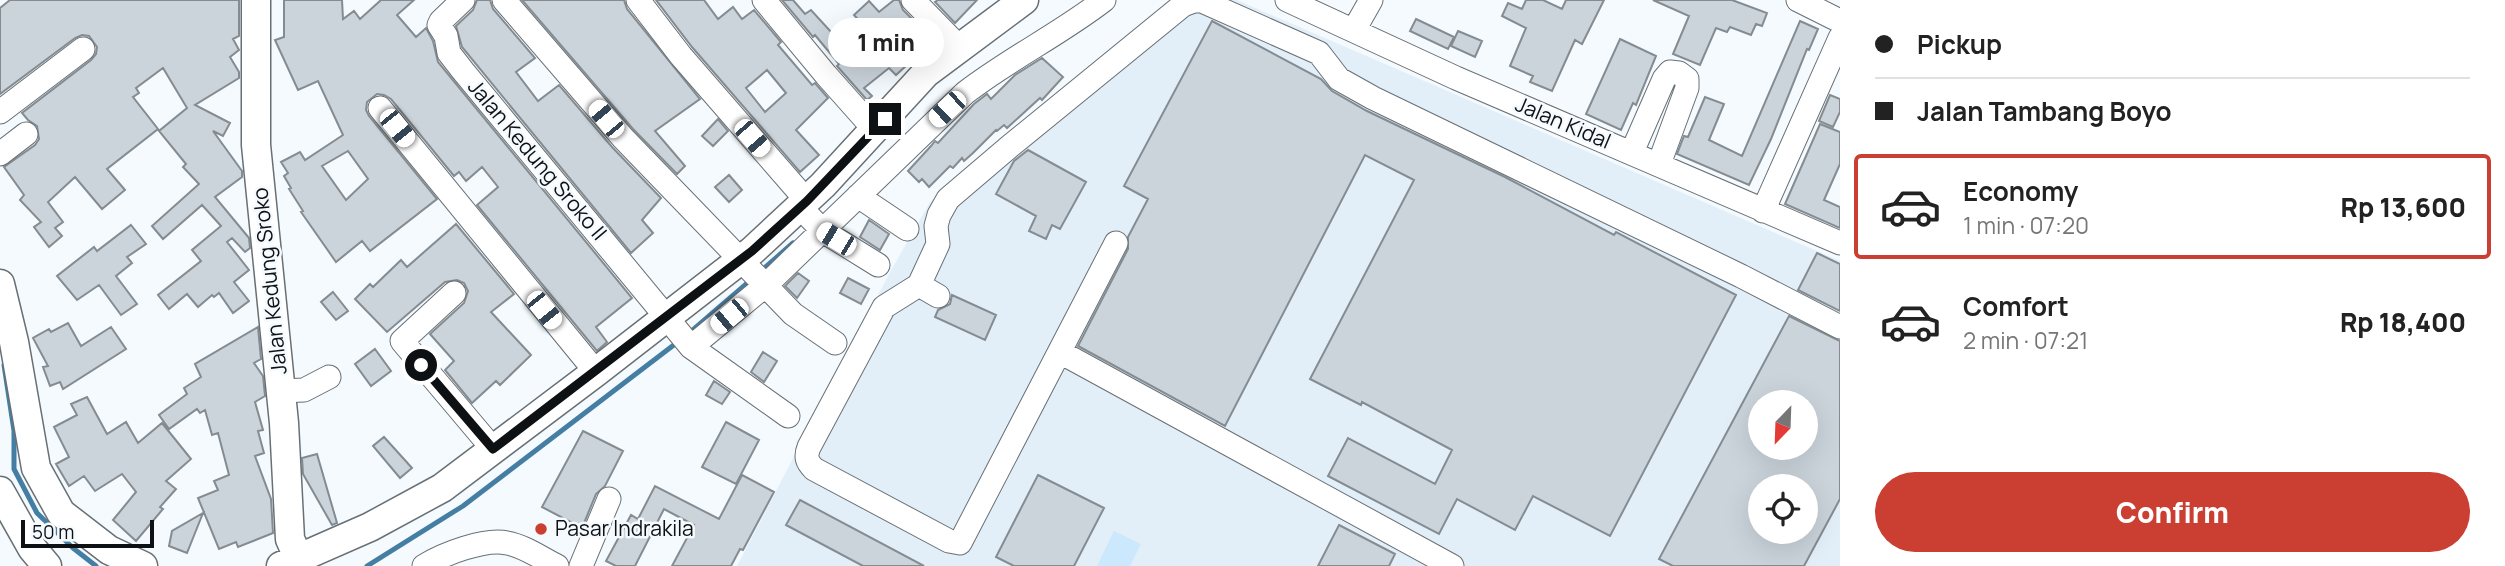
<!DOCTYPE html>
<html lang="en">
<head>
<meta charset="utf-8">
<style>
	:root { --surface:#fff; --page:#f6f6f6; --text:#222; --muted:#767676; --line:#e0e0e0; --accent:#cb3e32 }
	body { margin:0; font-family:Manrope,sans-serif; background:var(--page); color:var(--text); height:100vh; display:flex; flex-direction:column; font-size:26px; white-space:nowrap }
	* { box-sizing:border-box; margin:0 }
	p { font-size:23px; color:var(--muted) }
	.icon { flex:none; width:38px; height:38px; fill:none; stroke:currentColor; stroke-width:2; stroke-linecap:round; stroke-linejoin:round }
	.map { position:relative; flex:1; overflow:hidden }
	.drawer { display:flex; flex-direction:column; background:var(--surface); width:665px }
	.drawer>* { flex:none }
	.guide { display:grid; align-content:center; height:154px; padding:0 35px; background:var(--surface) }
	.needle { width:46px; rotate:203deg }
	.controls { position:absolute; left:1748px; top:390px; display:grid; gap:14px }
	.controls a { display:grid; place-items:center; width:70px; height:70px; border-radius:50%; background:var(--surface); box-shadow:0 7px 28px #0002; font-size:35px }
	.scale { position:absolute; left:21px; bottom:18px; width:133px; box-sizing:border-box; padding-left:7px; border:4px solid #0e1113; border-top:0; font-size:19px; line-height:24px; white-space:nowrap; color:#0e1113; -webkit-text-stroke:5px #f4fafe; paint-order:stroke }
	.end { position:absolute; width:32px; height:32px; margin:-16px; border:9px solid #0e1113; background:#fff; box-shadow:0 0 0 4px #fff }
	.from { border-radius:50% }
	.bubble { position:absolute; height:49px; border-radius:24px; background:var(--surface); box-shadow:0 7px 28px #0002; font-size:23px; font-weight:800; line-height:49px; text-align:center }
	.car { position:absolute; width:21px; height:42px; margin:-21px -10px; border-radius:9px; box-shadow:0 0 5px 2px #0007; background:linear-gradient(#fff 24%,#345 0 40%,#fff 0 76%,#345 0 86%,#fff 0) }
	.guide b { display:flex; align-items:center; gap:24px; height:66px; font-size:26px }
	.guide b+b { border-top:2px solid var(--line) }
	.guide i { width:18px; height:18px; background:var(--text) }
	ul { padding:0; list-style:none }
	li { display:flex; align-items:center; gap:21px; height:105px; margin:0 14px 10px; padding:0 21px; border:4px solid transparent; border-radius:7px }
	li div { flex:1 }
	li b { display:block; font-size:26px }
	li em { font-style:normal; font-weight:800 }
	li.current { border-color:var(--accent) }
	li>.icon { width:63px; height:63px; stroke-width:1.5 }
	.button { display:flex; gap:14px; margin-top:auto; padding:14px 35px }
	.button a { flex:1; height:80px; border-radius:42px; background:var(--accent); color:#fff; font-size:28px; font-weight:800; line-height:80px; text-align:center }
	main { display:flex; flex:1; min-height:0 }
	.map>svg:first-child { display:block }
</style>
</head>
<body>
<main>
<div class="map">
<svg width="1840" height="566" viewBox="0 0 1840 566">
	<rect width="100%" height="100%" fill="#f4fafe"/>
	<path fill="#e3eff8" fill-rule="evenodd" d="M1177 0H1237L1840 261V566H737L889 274 930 202 992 146 1121 47ZM1760 402H1806V448H1760ZM1760 486H1806V532H1760Z"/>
	<path fill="#cbe8fd" d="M1114 531 1141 544 1130 566H1097Z"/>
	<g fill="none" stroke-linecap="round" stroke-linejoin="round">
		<path stroke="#457ea3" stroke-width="5" d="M761 271 793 243
			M687 335 751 280
			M4 365 14 431V469L37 513 73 548 96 566
			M367 566 463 506 679 341"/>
	</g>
	<path fill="#cbd4db" stroke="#848c92" stroke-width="2" fill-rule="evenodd" d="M10 0H239V36L233 39 239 50 230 57 239 72V78L195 105 230 123 223 136 213 131 242 171V177L215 197 249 238 250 248 245 252 232 238 227 242 249 270 234 282 249 301 233 313 219 293 214 297 212 295 198 307 187 294 169 309 158 295 201 261 192 250 221 226 202 205 163 239 152 226 199 184 183 167 186 164 159 131 187 108 163 68 136 88 139 93 133 97 158 129 107 169 125 190 102 209 75 177 48 202 63 222 55 228 62 236 49 247 34 227 41 222 20 200 24 195 4 167 35 145 39 139 37 126 28 120 22 113 91 60 96 54 97 47 89 36 82 35 75 38 0 94V8Z
		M284 0H342L343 19 354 11 360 19 381 0H414L397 15 416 37 426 28 433 41 438 62 632 298 596 327 607 342 597 351 477 205 498 187 482 167 466 181 459 172 454 176 391 99 384 95 377 94 367 102 366 110 369 116 437 199 370 251 362 241 336 262 301 212 303 211 289 189 291 188 284 176 288 173 281 162 300 152 305 160 343 135 318 81 298 90 275 40 284 37ZM348 151 368 179 346 200 322 166Z
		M477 0H490L493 9 535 58 516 72 538 101 559 85 612 147 661 198 642 220 653 233 631 253 462 47 456 26 473 10Z
		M522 0H624L627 9 700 99 655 131 685 166 677 174 633 129Z
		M656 0H704L718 19 733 7 742 19 754 10 781 42 778 45 812 85 815 83 828 98 796 130 819 155 800 172 692 47ZM767 70 786 93 765 112 746 88Z
		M782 0H793L805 14 811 10 853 56 876 39 854 15 869 1 879 12 894 0H899L903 10 931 38 918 50 920 53 896 75 889 68 864 88 872 96 867 100 837 66 839 64 815 35 813 37Z
		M938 0H977L955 23 935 2Z
		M1526 0H1543L1562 9 1566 0H1604L1582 44 1575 40 1552 91 1530 82 1533 76 1510 66 1526 28 1502 16 1508 3 1522 9Z
		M1653 0H1732L1767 13 1762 26 1756 24 1751 35 1730 27 1727 32 1716 28 1700 65 1673 54 1689 16Z
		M1416 19 1454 37 1448 49 1410 31Z
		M1212 21 1321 79 1332 91 1367 111 1505 177 1614 235 1616 232 1736 295 1610 536 1533 496 1515 530 1457 499 1439 534 1328 476 1348 438 1435 484 1452 450 1362 402 1361 405 1310 379 1414 180 1365 155 1225 426 1078 346 1128 249V237L1148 199 1124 186Z
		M1800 21 1818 29 1809 50 1807 49 1771 139 1749 185 1677 154 1684 136 1688 137 1705 97 1724 104 1709 140 1742 156Z
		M1458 31 1482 41 1475 57 1451 46Z
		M1620 39 1656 56 1636 105 1633 103 1621 130 1586 114Z
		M1042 58 1063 77 1042 100 1040 98 1007 128 1004 125 997 131 996 130 973 153 964 161 962 158 953 168 950 166 929 187 922 179 919 182 908 171 931 146 935 141 938 143 974 104 987 94 991 99 1015 75Z
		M1830 95 1840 99V112L1833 127 1819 121Z
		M718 119 728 131 713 146 702 136Z
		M1820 124 1840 132V164L1824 200 1840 207V228L1785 204Z
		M1028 150 1086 182 1060 229 1052 225 1046 239 1029 231 1036 216 996 194 1014 161Z
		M729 175 742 190 729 202 715 187Z
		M869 220 889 234 880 250 860 237Z
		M456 224 514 294 491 312 531 355 500 385 496 381 472 403 445 370 454 361 430 334 464 303 468 291 464 283 457 280 445 282 387 332 355 299 370 284 373 287 401 260 407 267Z
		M131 225 146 244 127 257 132 263 116 276 137 304 121 315 99 285 77 300 57 276 94 247 97 251Z
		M1817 253 1840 264V311L1798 290Z
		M798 273 809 281 797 298 785 286Z
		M848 278 869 289 861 304 840 293Z
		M333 292 348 311 336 320 321 302Z
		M952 295 996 315 985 340 935 317 938 310 950 304Z
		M1789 316 1840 341V499L1804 566H1673L1659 559ZM1760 402H1806V448H1760ZM1760 486H1806V532H1760Z
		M68 323 81 346 111 327 126 349 63 389 60 382 50 386 43 367 48 366 33 338 49 329 51 332Z
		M258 327 261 359 254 363 263 376 265 396 255 402 263 430 258 431 264 453 255 456 271 499 273 533 238 547 236 542 219 549 198 498 218 490 214 481 229 475 218 433 212 435 205 410 200 413 197 409 169 429 159 415 187 394 184 388 201 377 195 364Z
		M375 349 391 371 371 386 355 364Z
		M763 352 777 361 764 382 751 372Z
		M714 381 730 392 722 404 706 395Z
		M87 397 107 434 126 422 138 443 162 423 191 459 166 481 176 489 160 507 163 509 136 541 113 520 136 492 122 474 95 491 84 476 69 486 56 464 69 457 54 427 77 415 71 404Z
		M726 422 759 440 736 484 702 467Z
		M583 431 623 451 605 486 596 494 582 528 542 507Z
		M384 437 412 468 400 478 373 446Z
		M317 454 337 523 332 525 303 474 302 458Z
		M742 475 774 492 743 550 740 549 731 566H672L694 525 664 509 635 566H616L606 561 631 515 638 519 655 486 719 519Z
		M1038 475 1104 508 1074 566H1014L996 557Z
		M800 500 924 566H863L786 525Z
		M203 513 187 553 169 546 172 531Z
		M1339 525 1395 554 1389 566H1318Z"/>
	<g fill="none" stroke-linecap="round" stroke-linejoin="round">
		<defs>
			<path id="minor" d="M463 0 441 21 439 25 446 36 449 53 463 71 691 347 788 416
				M504 0 623 138 793 314 835 343
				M638 0 681 56 807 201
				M764 0 826 75 874 129
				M913 0 959 47
				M1287 0 1456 78 1840 243
				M1798 0 1840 21
				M1354 30 1371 0
				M380 108 596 372
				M0 112 83 49
				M1632 152 1664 79 1670 72 1679 73 1687 79V88L1659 164
				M0 154 26 134
				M858 196 907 229
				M800 207 823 231 878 265
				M1763 211 1840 38
				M1116 243 960 543 949 541 814 469C807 462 805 457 809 447L884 307 919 285 938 244 936 226 939 215 948 199 1009 147 1183 5 1194 1H1202L1319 53 1339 79 1373 98 1741 276 1840 327
				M919 285 938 296
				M454 293 402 341 493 449
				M691 347 766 285 965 93C1009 59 1060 34 1104 0
				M1060 352 1452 566
				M281 391 304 390 329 377
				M424 566C443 554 485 538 507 543 524 546 541 558 557 566
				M581 566 609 499"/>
			<path id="major" d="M256 0V145L284 423 290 539 302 566
				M0 284 14 342 36 468 61 513 109 550 143 566
				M0 491 32 548 47 566
				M281 566 370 527 442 488 596 372 752 251 823 185 926 73 1024 0"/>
		</defs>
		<use href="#minor" stroke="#687075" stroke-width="25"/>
		<use href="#major" stroke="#687075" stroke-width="31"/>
		<use href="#minor" stroke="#fff" stroke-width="23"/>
		<use href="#major" stroke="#fff" stroke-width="28"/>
	</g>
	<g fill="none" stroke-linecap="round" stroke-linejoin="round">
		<path stroke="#0e1113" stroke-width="9" d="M421 365 493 449 752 251 807 201 885 119"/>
	</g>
	<circle fill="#cb3e32" stroke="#f4fafe" stroke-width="2.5" cx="541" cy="529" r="7"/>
	<g text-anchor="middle" stroke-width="5" stroke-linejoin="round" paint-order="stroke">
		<g font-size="21" fill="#0e1113" stroke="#f4fafe">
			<text transform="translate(1563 123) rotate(23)" y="7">Jalan Kidal</text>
			<text transform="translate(537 160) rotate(50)" y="7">Jalan Kedung Sroko II</text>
			<text transform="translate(270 281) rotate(-96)" y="7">Jalan Kedung Sroko</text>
		</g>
		<g font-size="21" fill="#0e1113" stroke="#f4fafe" text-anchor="start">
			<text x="555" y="536">Pasar Indrakila</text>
		</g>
	</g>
</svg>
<div class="controls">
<a><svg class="needle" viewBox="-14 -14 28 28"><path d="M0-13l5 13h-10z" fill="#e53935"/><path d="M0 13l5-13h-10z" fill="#767676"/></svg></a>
<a><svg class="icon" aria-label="locate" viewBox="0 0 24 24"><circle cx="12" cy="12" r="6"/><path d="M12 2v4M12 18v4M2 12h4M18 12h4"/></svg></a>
</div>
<div class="scale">50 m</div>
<i class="end from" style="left:421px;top:365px"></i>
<i class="end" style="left:885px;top:119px"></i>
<div class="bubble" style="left:828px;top:18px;width:116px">1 min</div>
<i class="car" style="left:947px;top:109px;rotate:227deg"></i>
<i class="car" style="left:606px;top:119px;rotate:320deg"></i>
<i class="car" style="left:397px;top:128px;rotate:141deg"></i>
<i class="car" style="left:752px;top:138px;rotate:139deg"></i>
<i class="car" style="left:836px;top:239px;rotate:301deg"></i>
<i class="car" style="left:544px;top:310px;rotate:141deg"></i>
<i class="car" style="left:729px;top:316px;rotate:230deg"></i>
</div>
<section class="drawer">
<div class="guide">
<b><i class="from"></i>Pickup</b>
<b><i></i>Jalan Tambang Boyo</b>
</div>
<ul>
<li class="current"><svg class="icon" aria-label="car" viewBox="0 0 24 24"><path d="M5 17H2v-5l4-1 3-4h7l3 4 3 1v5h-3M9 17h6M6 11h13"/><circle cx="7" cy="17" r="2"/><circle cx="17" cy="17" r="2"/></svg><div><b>Economy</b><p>1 min · 07:20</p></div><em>Rp 13,600</em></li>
<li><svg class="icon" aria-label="car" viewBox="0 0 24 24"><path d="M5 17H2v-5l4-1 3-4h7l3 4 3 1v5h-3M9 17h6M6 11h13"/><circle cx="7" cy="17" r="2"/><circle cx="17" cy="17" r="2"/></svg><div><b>Comfort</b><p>2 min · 07:21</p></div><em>Rp 18,400</em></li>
</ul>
<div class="button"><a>Confirm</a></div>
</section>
</main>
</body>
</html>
